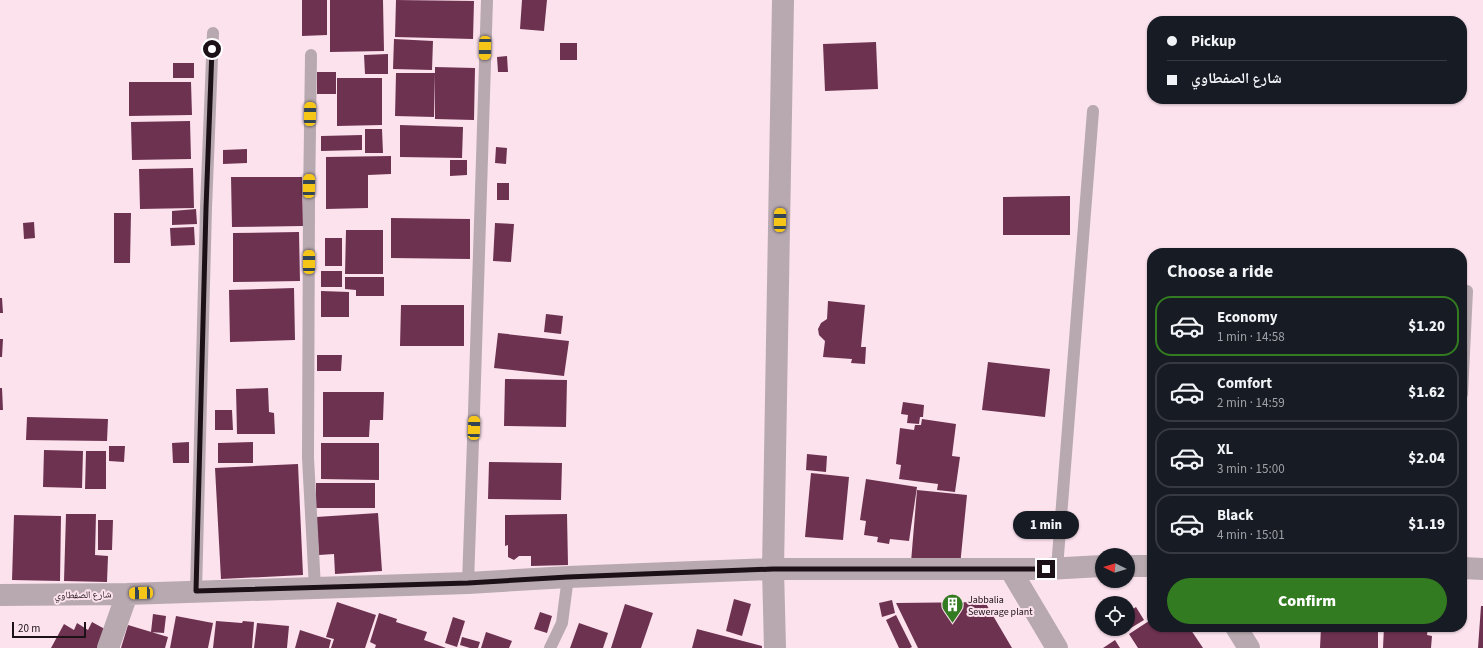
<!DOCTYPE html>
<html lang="en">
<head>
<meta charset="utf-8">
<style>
	:root { --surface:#171b24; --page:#242831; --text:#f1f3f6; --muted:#9ea1a6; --line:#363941; --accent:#337b20 }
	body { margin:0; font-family:"Source Sans 3","Noto Naskh Arabic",sans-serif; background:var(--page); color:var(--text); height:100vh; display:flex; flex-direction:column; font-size:15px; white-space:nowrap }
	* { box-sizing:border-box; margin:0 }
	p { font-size:13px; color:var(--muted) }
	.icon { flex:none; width:22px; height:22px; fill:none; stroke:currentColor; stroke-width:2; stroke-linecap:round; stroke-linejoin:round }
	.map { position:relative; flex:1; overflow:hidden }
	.panel { position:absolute; left:1147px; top:248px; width:320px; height:384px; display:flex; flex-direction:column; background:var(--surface); border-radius:16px; box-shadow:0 1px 3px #0004 }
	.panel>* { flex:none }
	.hud { position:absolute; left:1147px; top:16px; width:320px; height:88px; border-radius:16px; box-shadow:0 1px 3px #0004; display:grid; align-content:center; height:88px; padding:0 20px; background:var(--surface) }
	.needle { width:26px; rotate:275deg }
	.tools { position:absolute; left:1095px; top:548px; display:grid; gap:8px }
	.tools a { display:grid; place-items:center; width:40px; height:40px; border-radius:50%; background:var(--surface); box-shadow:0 1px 3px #0004; font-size:20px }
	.scale { position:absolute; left:12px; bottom:10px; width:74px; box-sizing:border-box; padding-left:4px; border:2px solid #1c1116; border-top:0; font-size:11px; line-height:14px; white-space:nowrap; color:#1c1116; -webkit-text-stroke:3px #fce2ed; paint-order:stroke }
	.end { position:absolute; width:18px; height:18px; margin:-9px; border:5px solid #1c1116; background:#fff; box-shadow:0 0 0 2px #fff }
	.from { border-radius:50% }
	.bubble { position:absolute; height:28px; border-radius:14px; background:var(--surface); box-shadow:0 1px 3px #0004; font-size:13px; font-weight:800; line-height:28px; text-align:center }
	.car { position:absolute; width:12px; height:24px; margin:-12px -6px; border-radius:5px; box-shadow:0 0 3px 1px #0007; background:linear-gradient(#f5c518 24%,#345 0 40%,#f5c518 0 76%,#345 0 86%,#f5c518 0) }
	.hud b { display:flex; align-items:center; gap:14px; height:38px; font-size:15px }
	.hud b+b { border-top:1px solid var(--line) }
	.hud i { width:10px; height:10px; background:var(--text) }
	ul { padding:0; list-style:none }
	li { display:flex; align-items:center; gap:12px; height:60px; margin:0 8px 6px; padding:0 12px; border:2px solid var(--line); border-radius:16px }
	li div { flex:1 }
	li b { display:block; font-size:15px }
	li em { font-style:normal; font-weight:800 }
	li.active { border-color:var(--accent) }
	li>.icon { width:36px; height:36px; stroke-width:1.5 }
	h2 { padding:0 20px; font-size:18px; line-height:48px }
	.cta { display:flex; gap:8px; margin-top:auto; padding:8px 20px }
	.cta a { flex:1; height:46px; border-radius:24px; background:var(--accent); color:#fff; font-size:16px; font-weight:800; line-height:46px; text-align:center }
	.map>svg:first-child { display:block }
</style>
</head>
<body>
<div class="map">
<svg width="1483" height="648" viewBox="0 0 1483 648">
	<rect width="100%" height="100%" fill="#fce2ed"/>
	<path fill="#6e3251" d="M302 0H327V35L302 36Z
		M330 0H383L384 51 330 52Z
		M396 0 474 1 473 39 395 37Z
		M522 0H547L544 31 520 29Z
		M394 39 433 41 432 70 393 69Z
		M876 42 878 89 825 91 823 44Z
		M560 43H577V60H560Z
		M388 54V74H365L364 55Z
		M507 56 508 72H498L497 57Z
		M173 63H194V78H173Z
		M435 67 475 68 474 120 435 119Z
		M317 72H336V94H317Z
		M396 73H435L434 117 395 116Z
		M337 78H382V125L337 126Z
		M129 82H191L192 115 129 116Z
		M190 121 191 159 132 160 131 122Z
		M400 125 463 127 462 158 400 157Z
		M365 129H382L383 153H365Z
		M362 135V150L321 151V136Z
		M496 147 507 148 506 164 495 163Z
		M247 149V163L223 164V150Z
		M391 156V174L368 175V208L326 209V157Z
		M450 160H467V175L450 176Z
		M193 168 194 208 140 209 139 169Z
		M231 177H302L303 226 232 227Z
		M497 183H509V200H497Z
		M1070 196V235H1003V197Z
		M196 209 197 224 172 225V211Z
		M114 213H131L130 263H114Z
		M391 218 470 219V259L391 258Z
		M34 222 35 238 24 239 23 223Z
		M495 223 514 224 511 262 493 261Z
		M194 227 195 245 171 246 170 228Z
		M346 230H383V274H345Z
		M299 232 300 281 233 282V233Z
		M325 238H342V266H325Z
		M321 271H342V287H321Z
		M345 277H384V296H356V290L345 289Z
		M294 288 295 340 230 342 229 290Z
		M321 291 349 292V317H321Z
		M0 298H2L3 313H0Z
		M828 301 865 305 861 347H866L865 364 851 363 852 359 823 357 825 341 819 335 818 329 821 323 827 319Z
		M401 305H464V346H400Z
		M546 314 563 316 561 334 544 332Z
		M498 333 569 341 564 376 494 368Z
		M0 339H3L2 357H0Z
		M317 355H342L341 371H317Z
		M988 362 1050 369 1045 417 982 410Z
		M505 379 567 380 566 427 504 426Z
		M0 388H2L3 410H0Z
		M268 388 269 412 274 413 275 434H237L236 389Z
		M323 392H384L383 420H370L369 437H323Z
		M903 402 924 405 923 417H920L919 424 907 423 908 415 901 414Z
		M215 410H232L233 430H215Z
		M27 417 108 419 107 441 26 440Z
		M922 419 956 424 952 456 960 457 955 492 937 490 938 484 899 479 901 465 896 464 900 428 914 430 915 425H921Z
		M189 442V463H173L172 443Z
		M253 442V463H218V443Z
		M321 443H379V480L321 479Z
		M109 446H125L124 462 109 461Z
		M44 450 83 451 82 488 43 487Z
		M86 451H106V489H85Z
		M807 454 827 456 826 472 806 470Z
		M489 462 562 463 561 500 488 499Z
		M298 464 303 575 221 579 215 468Z
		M811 473 849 477 843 540 805 537Z
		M866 479 917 487 909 541 890 539 889 544 877 542 878 537 864 535 866 521 860 520Z
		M316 483H375V508H316Z
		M917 490 967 495 960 566 911 562Z
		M378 513 382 571 335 574 334 554 319 555 316 517Z
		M66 514H96L95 555 108 556 107 582 64 581Z
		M567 514 568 565 531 566V556H519L514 560 508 557V545L505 546V515Z
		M14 515 61 516 60 581 12 580Z
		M98 520H113L112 550H98Z
		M734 599 751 604 742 636 726 631Z
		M892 600 895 613 882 617 879 603Z
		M337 602 376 615 365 648H331L334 639 326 637Z
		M985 602 1012 648H918L896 603Z
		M625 604 653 613 641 648H611Z
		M1481 606H1483V648H1478Z
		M1136 607 1144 620 1121 634 1118 629H1128V612Z
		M540 612 552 616 547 633 534 629Z
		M379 613 397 619 396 622 427 632 424 640 446 648H375L376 645 370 642Z
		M153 614 166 616 164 633 151 632Z
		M896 615 912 647 910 648H899L886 620Z
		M176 616 213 623 208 648H170Z
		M453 617 465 621 457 647 445 643Z
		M1152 619V627H1189L1203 648H1138L1129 634Z
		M216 621 242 623 243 621 254 622 252 648H213Z
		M92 622 112 633 104 648H51L64 624 74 630 77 623 88 630Z
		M257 623 289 626 287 648H254Z
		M579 623 608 633 603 648H570Z
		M128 625 168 637 165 648H121Z
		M1321 627H1378V648H1320Z
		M1384 627H1428L1427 635 1432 636 1431 648H1383Z
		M697 629 762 646V648H692Z
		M300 630 331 640 329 648H295Z
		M486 632 512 641 509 648H481Z
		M462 637 480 642 478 648H470L460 645Z
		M1115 640 1120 648H1103Z"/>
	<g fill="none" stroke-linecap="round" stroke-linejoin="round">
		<path stroke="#b7a9af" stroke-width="12" d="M311 55 309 201 308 458 315 588
			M1462 394 1467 291
			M1057 568 1093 111
			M468 583 474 412 487 0
			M196 591 206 208 213 33
			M550 648 562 623 568 577"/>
		<path stroke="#b7a9af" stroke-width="22" d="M1128 566H1152
			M1462 568 1483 569
			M1010 569 1057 648
			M0 595 127 594 468 583 568 577 773 569H1047L1102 566
			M1236 627 1249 648
			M108 648 127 594
			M775 648 773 569 783 0"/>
	</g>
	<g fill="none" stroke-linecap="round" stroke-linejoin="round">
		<path stroke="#1c1116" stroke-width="5" d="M212 49 206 208 196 591 468 583 568 577 773 569H1046"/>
	</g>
	<defs>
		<symbol id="building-pin" viewBox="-11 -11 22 30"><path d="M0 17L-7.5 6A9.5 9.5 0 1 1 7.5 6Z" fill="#337b20" stroke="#fce2ed"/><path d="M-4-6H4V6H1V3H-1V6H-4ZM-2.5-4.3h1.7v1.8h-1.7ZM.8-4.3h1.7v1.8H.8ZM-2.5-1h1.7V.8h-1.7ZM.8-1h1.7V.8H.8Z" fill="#fff"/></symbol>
	</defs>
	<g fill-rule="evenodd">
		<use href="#building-pin" x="940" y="592" width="25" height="34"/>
	</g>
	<g text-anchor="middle" stroke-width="4" stroke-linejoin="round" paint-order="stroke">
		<g font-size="10" fill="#1c1116" stroke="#fce2ed">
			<text transform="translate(83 594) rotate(-1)" y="4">شارع الصفطاوي</text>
		</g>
		<g font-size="10" fill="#1c1116" stroke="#fce2ed" text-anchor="start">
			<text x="968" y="603">Jabbalia<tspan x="968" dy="12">Sewerage plant</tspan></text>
		</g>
	</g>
</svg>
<div class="tools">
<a><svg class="needle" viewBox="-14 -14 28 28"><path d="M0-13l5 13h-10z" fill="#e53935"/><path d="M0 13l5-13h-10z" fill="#9ea1a6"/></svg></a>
<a><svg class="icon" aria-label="locate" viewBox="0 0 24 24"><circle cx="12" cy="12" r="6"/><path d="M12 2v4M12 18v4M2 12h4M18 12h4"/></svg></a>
</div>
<div class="scale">20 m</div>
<i class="end from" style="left:212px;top:49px"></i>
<i class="end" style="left:1046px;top:569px"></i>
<div class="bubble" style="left:1013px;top:511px;width:66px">1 min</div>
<i class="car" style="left:485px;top:48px;rotate:181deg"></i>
<i class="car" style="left:310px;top:114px;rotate:1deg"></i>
<i class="car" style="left:309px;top:186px;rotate:1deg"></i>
<i class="car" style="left:780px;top:220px;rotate:1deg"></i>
<i class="car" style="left:309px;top:262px;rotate:0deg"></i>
<i class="car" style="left:474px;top:428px;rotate:2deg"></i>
<i class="car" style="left:141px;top:593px;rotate:268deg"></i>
<div class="hud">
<b><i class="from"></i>Pickup</b>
<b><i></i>شارع الصفطاوي</b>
</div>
<section class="panel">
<h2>Choose a ride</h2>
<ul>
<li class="active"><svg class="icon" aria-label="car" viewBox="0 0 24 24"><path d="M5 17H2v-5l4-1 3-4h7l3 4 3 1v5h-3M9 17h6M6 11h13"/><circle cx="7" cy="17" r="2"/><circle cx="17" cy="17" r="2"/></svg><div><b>Economy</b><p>1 min · 14:58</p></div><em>$1.20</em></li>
<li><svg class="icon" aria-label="car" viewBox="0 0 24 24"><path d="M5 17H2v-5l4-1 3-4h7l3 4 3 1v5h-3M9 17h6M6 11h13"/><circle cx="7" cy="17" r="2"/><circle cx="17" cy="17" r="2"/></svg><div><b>Comfort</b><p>2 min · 14:59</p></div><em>$1.62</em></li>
<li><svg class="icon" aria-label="car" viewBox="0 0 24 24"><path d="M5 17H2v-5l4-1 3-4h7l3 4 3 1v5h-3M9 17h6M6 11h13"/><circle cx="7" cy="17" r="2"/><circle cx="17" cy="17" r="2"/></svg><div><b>XL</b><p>3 min · 15:00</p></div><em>$2.04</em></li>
<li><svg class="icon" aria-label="car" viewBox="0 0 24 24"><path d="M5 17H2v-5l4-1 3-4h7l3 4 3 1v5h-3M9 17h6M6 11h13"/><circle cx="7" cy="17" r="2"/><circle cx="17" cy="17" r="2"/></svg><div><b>Black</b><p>4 min · 15:01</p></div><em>$1.19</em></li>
</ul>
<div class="cta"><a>Confirm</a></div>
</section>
</div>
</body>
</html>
